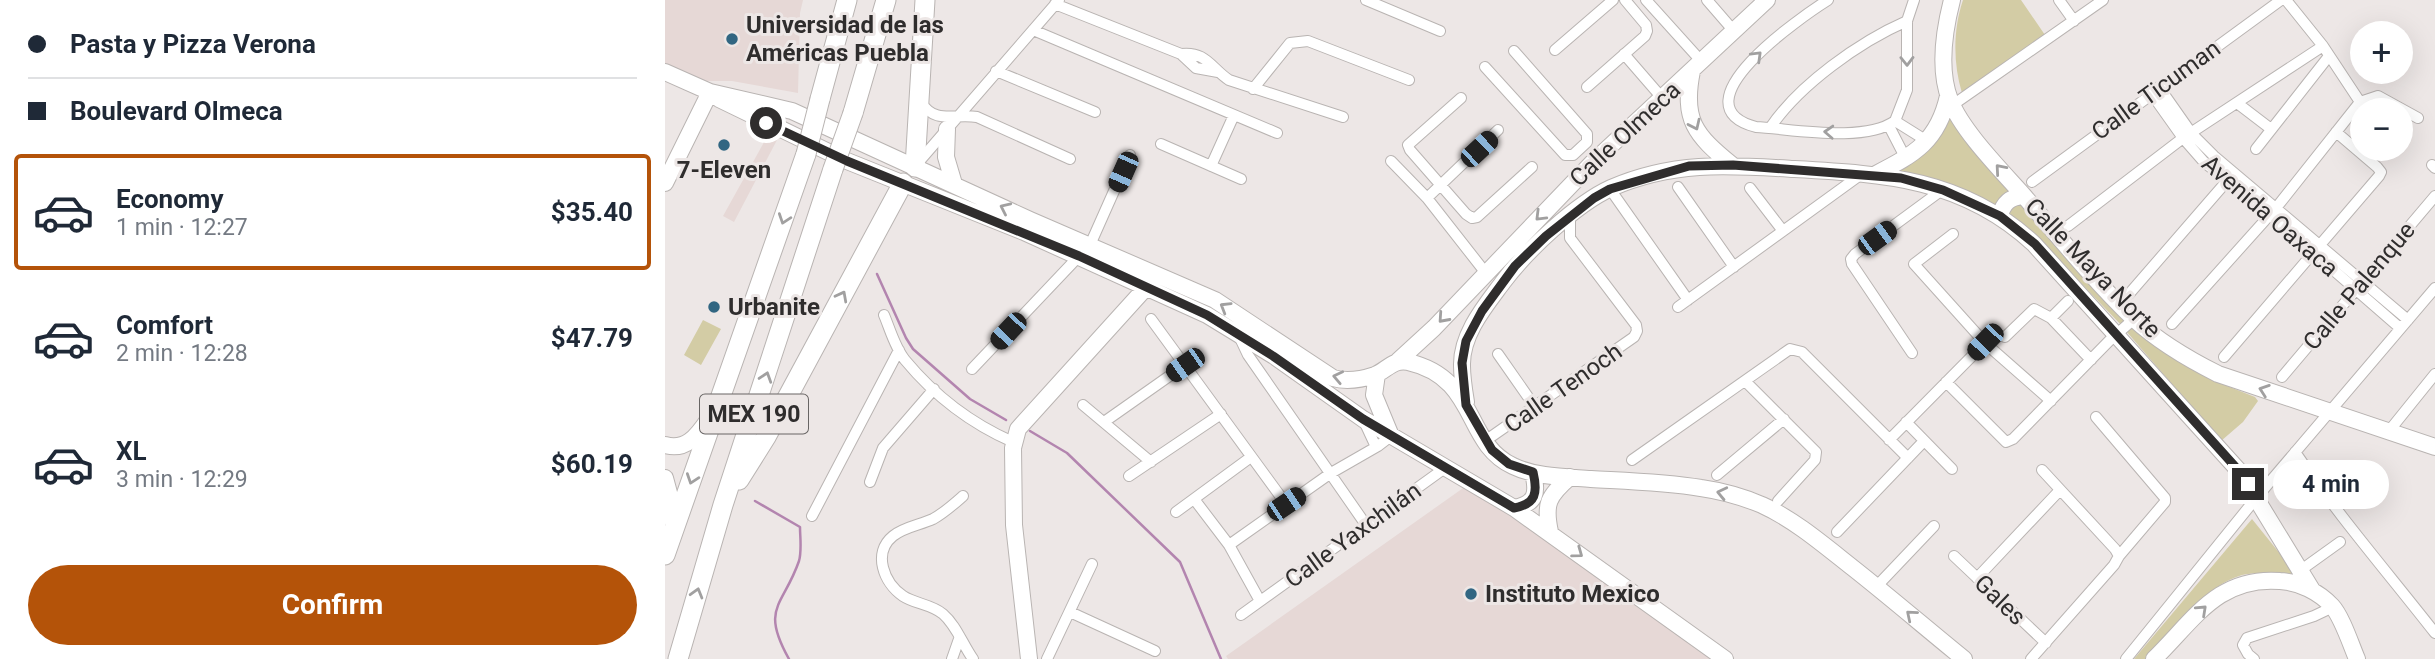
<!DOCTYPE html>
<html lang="en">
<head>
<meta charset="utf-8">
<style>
	:root { --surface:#fff; --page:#f6f6f7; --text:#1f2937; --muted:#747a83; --line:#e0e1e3; --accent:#b45309 }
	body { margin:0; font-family:Roboto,sans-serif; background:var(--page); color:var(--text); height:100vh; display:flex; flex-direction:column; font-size:26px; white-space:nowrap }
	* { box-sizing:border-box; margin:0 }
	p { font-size:23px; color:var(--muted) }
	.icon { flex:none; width:38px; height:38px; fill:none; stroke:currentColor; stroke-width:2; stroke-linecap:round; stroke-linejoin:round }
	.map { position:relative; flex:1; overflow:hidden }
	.side { display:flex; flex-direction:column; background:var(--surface); width:665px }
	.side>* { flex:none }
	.top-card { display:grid; align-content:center; height:154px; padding:0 28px; background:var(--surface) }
	.tools { position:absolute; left:1685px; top:21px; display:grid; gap:14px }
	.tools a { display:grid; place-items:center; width:63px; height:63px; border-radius:50%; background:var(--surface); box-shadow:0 7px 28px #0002; font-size:35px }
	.end { position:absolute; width:32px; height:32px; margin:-16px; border:9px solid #2f2d2d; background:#fff; box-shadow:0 0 0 4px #fff }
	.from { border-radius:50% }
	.bubble { position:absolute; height:49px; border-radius:24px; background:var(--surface); box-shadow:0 7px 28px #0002; font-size:23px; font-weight:700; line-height:49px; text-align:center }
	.car { position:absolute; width:21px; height:42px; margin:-21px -10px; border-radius:9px; box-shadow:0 0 5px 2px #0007; background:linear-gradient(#222 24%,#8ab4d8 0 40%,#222 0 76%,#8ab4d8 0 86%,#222 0) }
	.top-card b { display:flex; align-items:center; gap:24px; height:66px; font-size:26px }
	.top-card b+b { border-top:2px solid var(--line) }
	.top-card i { width:18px; height:18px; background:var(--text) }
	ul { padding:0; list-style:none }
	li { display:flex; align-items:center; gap:21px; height:116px; margin:0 14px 10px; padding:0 14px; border:4px solid transparent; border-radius:7px }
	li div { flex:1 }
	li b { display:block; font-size:26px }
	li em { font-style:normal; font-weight:700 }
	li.on { border-color:var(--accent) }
	li>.icon { width:63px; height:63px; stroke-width:1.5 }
	.action { display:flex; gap:14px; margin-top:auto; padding:14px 28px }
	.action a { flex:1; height:80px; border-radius:42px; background:var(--accent); color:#fff; font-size:28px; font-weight:700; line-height:80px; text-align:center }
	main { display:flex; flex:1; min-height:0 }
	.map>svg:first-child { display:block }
</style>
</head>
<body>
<main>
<section class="side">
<div class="top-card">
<b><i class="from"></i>Pasta y Pizza Verona</b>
<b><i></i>Boulevard Olmeca</b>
</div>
<ul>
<li class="on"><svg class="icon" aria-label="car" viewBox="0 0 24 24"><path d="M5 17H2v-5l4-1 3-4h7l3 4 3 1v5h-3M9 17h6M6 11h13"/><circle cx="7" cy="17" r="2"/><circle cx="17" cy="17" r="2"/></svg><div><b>Economy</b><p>1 min · 12:27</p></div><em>$35.40</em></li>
<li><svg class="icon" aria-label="car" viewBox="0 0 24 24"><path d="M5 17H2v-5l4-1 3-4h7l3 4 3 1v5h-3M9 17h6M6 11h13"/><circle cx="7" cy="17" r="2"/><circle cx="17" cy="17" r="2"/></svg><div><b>Comfort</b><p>2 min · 12:28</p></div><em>$47.79</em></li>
<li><svg class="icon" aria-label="car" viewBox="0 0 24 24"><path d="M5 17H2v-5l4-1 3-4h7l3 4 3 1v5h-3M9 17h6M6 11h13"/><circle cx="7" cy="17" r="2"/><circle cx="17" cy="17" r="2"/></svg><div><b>XL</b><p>3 min · 12:29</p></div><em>$60.19</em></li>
</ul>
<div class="action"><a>Confirm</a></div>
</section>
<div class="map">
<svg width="1770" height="659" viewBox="0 0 1770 659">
	<rect width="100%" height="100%" fill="#ede7e6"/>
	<path fill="#e6d8d6" d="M0 0H138L135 13 133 93 67 81H35L0 65Z
		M103 135 112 140 69 222 58 216Z
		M801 486 830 504 1055 659H563L561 656Z"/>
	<path fill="#d3cca5" d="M1298 0H1356L1380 35 1297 93C1288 63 1288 30 1298 0Z
		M1285 113 1348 193 1333 208 1227 171C1263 154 1267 149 1285 113Z
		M1356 202 1464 320 1458 327 1410 277 1340 215 1341 209Z
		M38 320 56 329 36 365 19 355Z
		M1466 326 1512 360 1552 382 1590 397 1593 401 1578 422 1556 441 1461 331Z
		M1587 519 1632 575 1631 578C1614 575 1594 571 1577 575 1539 586 1509 630 1485 659H1469Z"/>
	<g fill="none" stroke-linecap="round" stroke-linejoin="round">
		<path stroke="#b385af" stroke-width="2.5" d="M212 274 241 338 248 349 305 399 341 420
			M365 431 402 453 515 562 556 659
			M90 501 135 527C135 537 137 551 134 561 118 607 95 607 124 659"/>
		<defs>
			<path id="street" d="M701 0 775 31
				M981 0 1037 62
				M1042 0 1068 30
				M1163 0C1136 17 1008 105 1091 127 1128 129 1199 143 1230 121
				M1394 0 1409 21
				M1621 0 1658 46 1695 102
				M390 4 516 54 531 68 553 72
				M368 30 612 133
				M890 50 948 0
				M516 54C541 51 546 68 564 80L678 117
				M959 54 998 99
				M820 67 900 155H908L922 142V134L849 51
				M331 71 430 112
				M922 87 980 36 982 31 981 25 960 0
				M1494 87 1527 134 1549 156 1743 320
				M588 89 625 43 643 41 744 80
				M1486 93 1518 138 1539 162 1604 214 1735 328
				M796 98 743 145 745 150 801 214 807 218 812 217 867 167
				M256 102C270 125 290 113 312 117L405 159
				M1572 103 1606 129
				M1282 109 1438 0
				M1230 121 1242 90V21L1249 0
				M1230 121 1262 141
				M1224 126 1241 159
				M1105 128C1134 85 1194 42 1242 21
				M496 144 576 179
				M1591 149 1664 56
				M726 161 762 198 820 272
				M251 165 394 0
				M1767 165 1770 168
				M546 166 569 115
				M1367 182 1616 0
				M1013 187 1069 267
				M1085 188 1118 231
				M945 189 1023 300
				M762 198 833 130
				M1403 226 1518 138 1658 46
				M1288 234 1249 264 1320 343 1386 401
				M425 245 465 155
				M1464 294 1562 181
				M1013 307 1198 173
				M219 315C225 329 230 348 240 360 269 395 307 424 348 442
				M1386 318 1403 301
				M486 319 621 504
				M1507 324 1611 208 1695 102 1713 96 1753 118
				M574 336 583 355 701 525
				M1340 337 1369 309 1386 318 1426 360
				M1247 353 1187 264 1186 259 1190 254 1277 190
				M833 354 870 407
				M1559 357 1714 176 1716 172 1712 167 1671 132
				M307 369 414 256
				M1617 377 1770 196
				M1080 381 1151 452 1150 460 1113 501
				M1281 382 1341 442 1348 439 1445 340 1469 319
				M418 405 486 462
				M698 419 711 447
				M439 422 520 365
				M1241 422 1287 469
				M1724 431 1770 374
				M1224 440 1320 343
				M820 441 969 337 972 331 971 325 905 238V216
				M1630 452C1673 515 1723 573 1770 633
				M967 460 1125 349 1137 352 1243 458
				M1377 470 1450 549 1454 556
				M1052 475 1119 419
				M464 476 556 414
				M205 482 218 448 269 389
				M298 496C289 504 279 513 268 519 255 525 239 527 228 536 207 553 219 583 238 596 250 604 266 604 278 614 291 625 298 645 308 659
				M529 499 564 545 595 601
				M511 512 586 457
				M147 516 234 350
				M1172 532 1259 441
				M564 545 666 473 713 446 726 436
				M1289 556 1381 643
				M1636 570 1675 542
				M1312 578 1395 490
				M1211 587 1269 526
				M405 612 490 651
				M576 615 780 468
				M287 659 294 639
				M382 659 427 564
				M1366 659 1449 565 1454 556 1500 502V498L1431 417
				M1461 659 1592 497 1770 288
				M1589 659 1583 654 1578 645 1582 638 1649 616 1668 607"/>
			<path id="secondary" d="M1287 0C1279 31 1273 69 1285 100 1297 131 1336 170 1359 196 1393 236 1431 283 1469 319 1494 342 1523 359 1553 374L1770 447
				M1027 71C1017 120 1030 135 1067 165
				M0 72 45 92 127 111 365 220 550 300 668 378C681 382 698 379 710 375 722 370 728 359 743 362 814 378 798 443 848 466 871 477 900 477 926 479 962 481 1000 482 1036 488 1057 491 1078 497 1097 505 1130 520 1160 546 1188 568 1226 598 1262 629 1299 659
				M54 99 182 161 359 232 542 315 609 356 698 419 849 508 1060 659
				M282 129 281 157 289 184
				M1211 174C1250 154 1273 141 1283 96
				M0 183 45 92
				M1335 216C1338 203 1345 197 1358 196
				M733 361 769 328 928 162 1102 0
				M712 374 709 395 726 436
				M801 402C799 390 797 378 797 366 796 334 821 305 838 282 861 251 911 204 946 188 1008 161 1063 165 1128 169 1219 174 1298 178 1369 244L1575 472 1647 590
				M0 445C21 451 32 436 43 420
				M0 478 7 504 8 523
				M849 508C871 504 873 493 868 473
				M885 532C879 504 883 496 905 477
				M364 659 349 525 348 448 353 429 486 282
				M1489 659C1529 620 1553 576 1615 581 1634 582 1654 592 1667 606 1677 617 1686 645 1692 659"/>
			<path id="highway" d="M155 99 182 0
				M188 113 221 0
				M250 167 260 0
				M74 480 101 437 238 183
				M0 555 141 154
				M13 659 58 505 168 169"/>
		</defs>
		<use href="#street" stroke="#b9b4b2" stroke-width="12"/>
		<use href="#secondary" stroke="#b9b4b2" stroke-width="18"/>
		<use href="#highway" stroke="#b9b4b2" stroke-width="21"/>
		<use href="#street" stroke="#fff" stroke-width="10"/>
		<use href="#secondary" stroke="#fff" stroke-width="16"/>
		<use href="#highway" stroke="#fff" stroke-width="19"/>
		<defs>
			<path id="highway-bridge" d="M141 154 155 99
				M168 169 188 113"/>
		</defs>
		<use href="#highway-bridge" stroke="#b9b4b2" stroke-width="21" stroke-linecap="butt"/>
		<use href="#highway-bridge" stroke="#fff" stroke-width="19"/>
	</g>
	<defs><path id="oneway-chevron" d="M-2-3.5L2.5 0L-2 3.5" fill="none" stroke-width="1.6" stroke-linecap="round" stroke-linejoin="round" transform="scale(1.75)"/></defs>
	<g stroke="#a1a0a0">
		<use href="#oneway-chevron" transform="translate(1092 56) rotate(-44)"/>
		<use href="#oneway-chevron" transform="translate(1242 61) rotate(89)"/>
		<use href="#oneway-chevron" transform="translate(1030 125) rotate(65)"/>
		<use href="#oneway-chevron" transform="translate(1164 132) rotate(-177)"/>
		<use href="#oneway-chevron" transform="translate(1335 169) rotate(-131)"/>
		<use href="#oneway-chevron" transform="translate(340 208) rotate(-155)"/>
		<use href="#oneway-chevron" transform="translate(875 216) rotate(135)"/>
		<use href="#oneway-chevron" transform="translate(119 219) rotate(109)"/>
		<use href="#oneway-chevron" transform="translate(177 296) rotate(-62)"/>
		<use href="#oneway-chevron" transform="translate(560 307) rotate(-149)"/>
		<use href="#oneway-chevron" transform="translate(778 318) rotate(132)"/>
		<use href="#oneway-chevron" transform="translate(101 377) rotate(-72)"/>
		<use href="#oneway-chevron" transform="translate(673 377) rotate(-168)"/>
		<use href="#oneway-chevron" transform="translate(1599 390) rotate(-161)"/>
		<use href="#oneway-chevron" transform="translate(27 479) rotate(109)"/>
		<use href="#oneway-chevron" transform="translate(1057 493) rotate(-167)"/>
		<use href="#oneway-chevron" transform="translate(913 553) rotate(36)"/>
		<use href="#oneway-chevron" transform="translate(32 593) rotate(-74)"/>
		<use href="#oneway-chevron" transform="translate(1537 610) rotate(-43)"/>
		<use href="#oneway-chevron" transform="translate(1246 615) rotate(-140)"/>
	</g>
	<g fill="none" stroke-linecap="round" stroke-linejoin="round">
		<path stroke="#2f2d2d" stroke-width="9" d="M101 123 182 161 414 256 542 315 608 356 698 419 849 508C871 504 873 493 868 472L844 464 827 450 801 405 797 363 801 341 817 311 850 266 881 236 929 198 945 189 1024 166 1068 165 1236 178 1278 190 1335 216 1370 244 1575 472 1583 484"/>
	</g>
	<g fill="#316682" stroke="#ede7e6" stroke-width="2.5">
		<circle cx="67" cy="39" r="7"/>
		<circle cx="59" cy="145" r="7"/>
		<circle cx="49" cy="307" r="7"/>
		<circle cx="806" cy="594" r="7"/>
	</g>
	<g text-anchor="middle" stroke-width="6" stroke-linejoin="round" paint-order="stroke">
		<rect fill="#ede7e6" stroke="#686564" stroke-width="2" x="35" y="394.5" width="108" height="39" rx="5"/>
		<g font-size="23" font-weight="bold" fill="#2f2d2d">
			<text x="89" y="422">MEX 190</text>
		</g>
		<g font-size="24" font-weight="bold" fill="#2f2d2d" stroke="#ede7e6" text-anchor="start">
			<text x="81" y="33">Universidad de las<tspan x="81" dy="28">Américas Puebla</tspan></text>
			<text x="59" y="178" text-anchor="middle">7-Eleven</text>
			<text x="63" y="315">Urbanite</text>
			<text x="820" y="602">Instituto Mexico</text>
		</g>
		<g font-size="24" fill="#2f2d2d" stroke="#ede7e6">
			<text transform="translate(1491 90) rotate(-36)" y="8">Calle Ticuman</text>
			<text transform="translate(960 134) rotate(-43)" y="8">Calle Olmeca</text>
			<text transform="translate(1605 216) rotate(41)" y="8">Avenida Oaxaca</text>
			<text transform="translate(1428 268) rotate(46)" y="8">Calle Maya Norte</text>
			<text transform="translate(1694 286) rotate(-50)" y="8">Calle Palenque</text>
			<text transform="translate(898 388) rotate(-35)" y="8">Calle Tenoch</text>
			<text transform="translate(688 535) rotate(-36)" y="8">Calle Yaxchilán</text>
			<text transform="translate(1335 600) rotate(44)" y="8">Gales</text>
		</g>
	</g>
</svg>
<div class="tools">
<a>+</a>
<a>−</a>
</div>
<i class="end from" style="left:101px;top:123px"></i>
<i class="end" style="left:1583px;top:484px"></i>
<div class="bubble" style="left:1608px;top:460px;width:116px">4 min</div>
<i class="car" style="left:814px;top:149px;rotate:47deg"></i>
<i class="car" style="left:458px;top:172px;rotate:204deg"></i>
<i class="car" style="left:1212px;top:238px;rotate:54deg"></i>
<i class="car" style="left:343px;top:331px;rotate:223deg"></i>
<i class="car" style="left:1320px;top:342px;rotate:224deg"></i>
<i class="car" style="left:520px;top:365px;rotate:235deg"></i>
<i class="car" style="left:621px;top:504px;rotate:56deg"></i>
</div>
</main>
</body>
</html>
